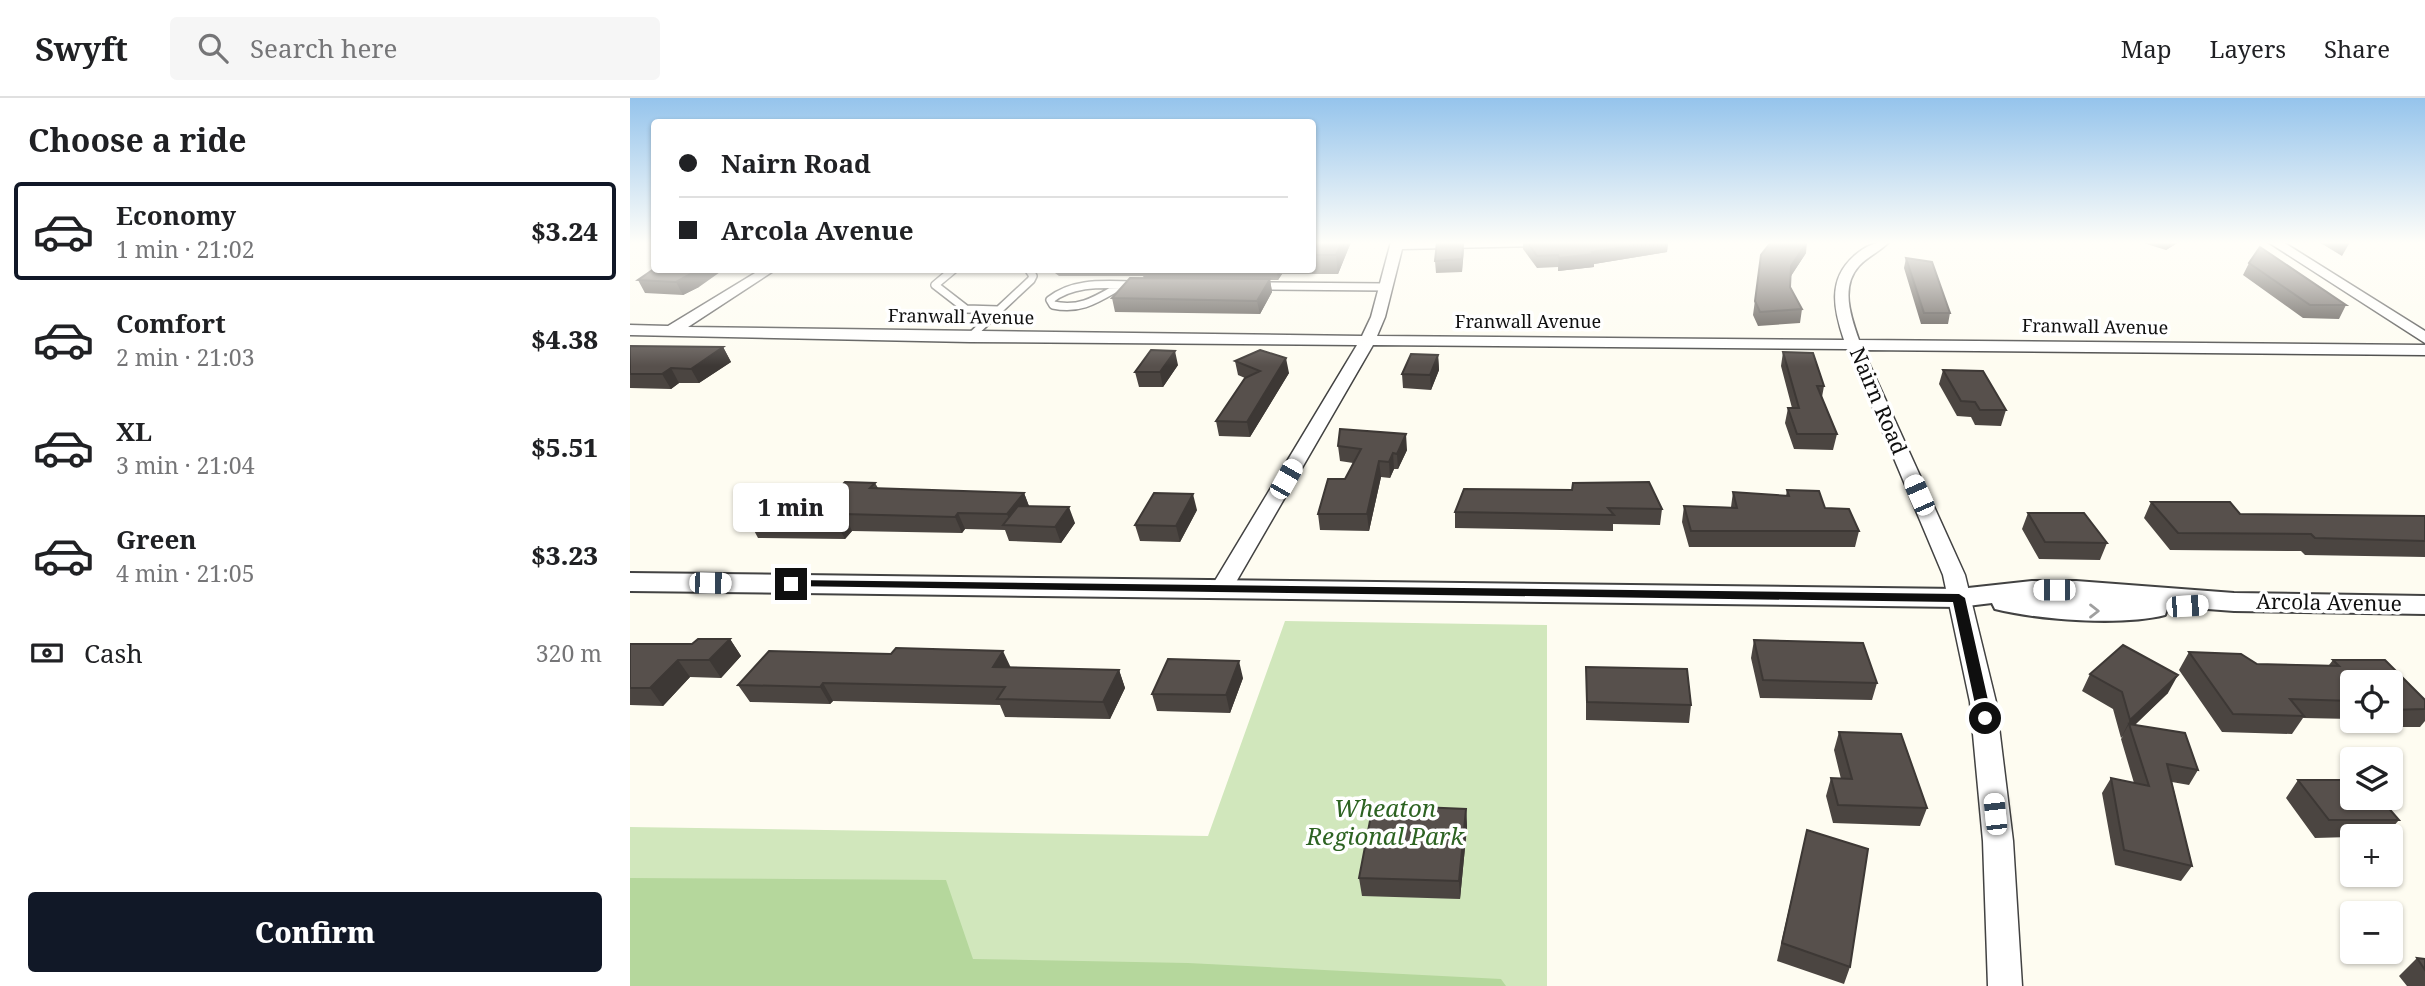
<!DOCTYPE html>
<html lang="en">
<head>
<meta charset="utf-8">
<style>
	:root { --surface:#fff; --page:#f6f6f6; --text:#202124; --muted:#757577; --line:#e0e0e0; --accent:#111827 }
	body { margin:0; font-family:"Noto Serif",serif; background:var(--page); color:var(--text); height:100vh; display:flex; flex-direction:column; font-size:26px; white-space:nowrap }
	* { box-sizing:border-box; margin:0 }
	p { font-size:23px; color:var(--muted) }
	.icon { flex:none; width:38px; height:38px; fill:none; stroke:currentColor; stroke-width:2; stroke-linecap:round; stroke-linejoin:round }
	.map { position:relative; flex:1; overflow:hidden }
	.panel { display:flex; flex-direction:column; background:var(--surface); width:630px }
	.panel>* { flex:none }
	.hud { position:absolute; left:21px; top:21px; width:665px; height:154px; border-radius:7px; box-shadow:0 2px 5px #0004; display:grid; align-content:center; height:154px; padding:0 28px; background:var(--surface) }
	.buttons { position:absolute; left:1710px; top:572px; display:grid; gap:14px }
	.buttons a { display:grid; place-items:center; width:63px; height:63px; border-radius:7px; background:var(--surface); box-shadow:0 2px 5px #0004; font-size:35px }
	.end { position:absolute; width:32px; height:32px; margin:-16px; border:9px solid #0f0f0f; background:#fff; box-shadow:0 0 0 4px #fff }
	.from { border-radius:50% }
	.bubble { position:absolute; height:49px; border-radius:7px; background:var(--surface); box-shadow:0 2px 5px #0004; font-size:23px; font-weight:800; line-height:49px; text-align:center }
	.car { position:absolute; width:21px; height:42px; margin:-21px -10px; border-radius:9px; box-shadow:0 0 5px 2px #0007; background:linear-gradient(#fff 24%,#345 0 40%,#fff 0 76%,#345 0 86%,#fff 0) }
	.hud b { display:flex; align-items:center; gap:24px; height:66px; font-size:26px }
	.hud b+b { border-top:2px solid var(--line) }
	.hud i { width:18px; height:18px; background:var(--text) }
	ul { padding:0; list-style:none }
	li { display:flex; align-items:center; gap:21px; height:98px; margin:0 14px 10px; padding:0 14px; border:4px solid transparent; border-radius:7px }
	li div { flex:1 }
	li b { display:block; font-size:26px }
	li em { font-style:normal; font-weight:800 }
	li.selected { border-color:var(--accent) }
	li>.icon { width:63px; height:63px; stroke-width:1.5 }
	h2 { padding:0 28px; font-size:32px; line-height:84px }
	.pay { display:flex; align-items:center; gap:18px; height:77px; padding:0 28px; font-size:26px }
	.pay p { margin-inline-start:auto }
	.action { display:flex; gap:14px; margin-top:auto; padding:14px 28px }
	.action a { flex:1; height:80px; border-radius:7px; background:var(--accent); color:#fff; font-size:28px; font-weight:800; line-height:80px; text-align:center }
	header { display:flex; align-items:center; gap:42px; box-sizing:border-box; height:98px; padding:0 35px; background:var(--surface); border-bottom:2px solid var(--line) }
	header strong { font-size:33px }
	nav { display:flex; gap:38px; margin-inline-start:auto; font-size:24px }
	.search { width:490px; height:63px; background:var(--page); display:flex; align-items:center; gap:18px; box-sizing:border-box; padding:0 24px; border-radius:7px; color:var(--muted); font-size:26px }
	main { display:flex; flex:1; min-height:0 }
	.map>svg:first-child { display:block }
</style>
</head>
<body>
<header>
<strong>Swyft</strong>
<div class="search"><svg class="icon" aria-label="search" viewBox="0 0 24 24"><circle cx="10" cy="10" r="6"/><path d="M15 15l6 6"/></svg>Search here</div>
<nav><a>Map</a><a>Layers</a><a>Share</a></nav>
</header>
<main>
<section class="panel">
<h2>Choose a ride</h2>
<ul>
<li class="selected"><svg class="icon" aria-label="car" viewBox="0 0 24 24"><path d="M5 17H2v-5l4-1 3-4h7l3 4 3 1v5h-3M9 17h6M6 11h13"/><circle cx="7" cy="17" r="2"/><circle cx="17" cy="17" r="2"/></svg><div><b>Economy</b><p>1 min · 21:02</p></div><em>$3.24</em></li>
<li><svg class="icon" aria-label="car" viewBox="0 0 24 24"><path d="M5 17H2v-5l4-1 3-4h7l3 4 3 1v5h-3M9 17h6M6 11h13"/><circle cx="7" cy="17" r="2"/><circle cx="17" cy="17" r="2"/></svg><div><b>Comfort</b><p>2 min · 21:03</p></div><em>$4.38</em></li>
<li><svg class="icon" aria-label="car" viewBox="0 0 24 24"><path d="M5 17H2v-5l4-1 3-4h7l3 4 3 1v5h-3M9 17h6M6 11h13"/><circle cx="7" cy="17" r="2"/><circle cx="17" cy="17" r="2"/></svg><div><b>XL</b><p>3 min · 21:04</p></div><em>$5.51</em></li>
<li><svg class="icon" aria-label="car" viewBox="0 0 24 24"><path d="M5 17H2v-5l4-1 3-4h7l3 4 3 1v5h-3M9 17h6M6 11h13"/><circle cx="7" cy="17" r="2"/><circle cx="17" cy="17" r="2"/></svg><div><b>Green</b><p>4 min · 21:05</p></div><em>$3.23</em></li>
</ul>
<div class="pay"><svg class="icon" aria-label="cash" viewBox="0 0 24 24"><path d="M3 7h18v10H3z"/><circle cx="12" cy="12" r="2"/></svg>Cash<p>320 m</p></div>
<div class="action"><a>Confirm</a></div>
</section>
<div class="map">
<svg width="1795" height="888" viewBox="0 0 1795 888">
	<rect width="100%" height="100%" fill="#fefcf1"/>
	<path fill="#d1e7bc" d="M655 523 917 527V888H0V729L578 738Z"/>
	<path fill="#b5d79c" d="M0 780 316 782 343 861 558 865 871 881 876 888H0Z"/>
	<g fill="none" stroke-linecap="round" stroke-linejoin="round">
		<defs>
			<path id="service" d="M323 172 305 187 336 211 369 212
				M490 188C467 201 451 213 423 207L420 202C445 182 478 187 508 187
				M629 188 755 189
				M340 239 401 182 403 178 399 172"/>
			<path id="minor" d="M761 144H918L912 148 772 151 755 219 747 238 1214 242C1204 212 1197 182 1224 158 1236 148 1244 144 1259 144 1251 153 1238 158 1229 168 1210 189 1221 219 1229 242L1795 247V257L1233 252 1335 477 1366 604 1383 743 1392 888H1358L1353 743 1340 604 1313 477 1218 251 743 247 602 491 599 496H583L580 491 727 247 340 244 0 237V227L38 228 130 172H145L58 229 732 238 741 219Z
				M1638 144H1653L1795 233V245Z"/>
			<path id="tertiary" d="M0 475 1329 491 1402 483H1446L1604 495 1795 498V516L1604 513 1538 508 1535 517C1491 528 1409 522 1365 511L1362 505 1329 509 0 493Z"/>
		</defs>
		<use href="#service" stroke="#424242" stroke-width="10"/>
		<use href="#minor" stroke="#424242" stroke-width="3"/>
		<use href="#tertiary" stroke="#424242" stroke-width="4"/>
		<use href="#service" stroke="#fff" stroke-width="7"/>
		<use href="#minor" fill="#fff" fill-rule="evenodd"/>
		<use href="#tertiary" fill="#fff" fill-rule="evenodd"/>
	</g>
	<path fill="#4b4541" d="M682 144H721L708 176H652L648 182H640L642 194 630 216 485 214 482 200 514 180 513 178H429L421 172H682Z
		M833 144 832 174 806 175 805 163Z
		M893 144H1038L1037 154 964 166V169L928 173V169L907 170 893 151Z
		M1510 144H1549L1536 152Z
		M1689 144H1720L1712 158Z
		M1176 155 1161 178 1160 189 1172 211 1170 225 1128 228 1123 217 1131 157Z
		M1276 160 1320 215 1318 226H1291L1274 170Z
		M1619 165 1716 207 1709 221 1673 220 1613 177Z
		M24 171 69 189 53 197 15 195 8 182Z
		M0 248 93 249 101 264 69 285H49L41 291 0 290Z
		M1153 254 1194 288 1192 299 1207 336 1203 352 1164 351 1155 325 1158 310H1162L1151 268Z
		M808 257 809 272 801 292 773 290 772 276Z
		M605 263 659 275 620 339 589 338 586 323 615 280 608 277Z
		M548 267 533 289H509L505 274Z
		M1313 272 1376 312 1371 328 1345 327 1341 319 1327 318 1309 286Z
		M708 348 777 352 768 371H764L760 380 751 379 739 433 690 432 688 416 715 381 723 365 710 363Z
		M245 385 248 390 394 395 399 408 445 425 431 445 379 443 375 432 335 431 332 435 222 433 215 441 128 440 119 423 208 391Z
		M834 391 1032 411 1030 427 983 426V433L825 430V414Z
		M1157 392 1195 410 1229 433 1225 449H1059L1052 424 1054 408 1101 409 1103 394 1156 398Z
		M1521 404 1610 416 1795 418V459L1675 457 1671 453 1540 452 1514 420Z
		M567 412 550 444 510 443 505 427Z
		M1398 415 1477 445 1470 462 1409 461 1392 431Z
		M100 541 111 558 91 580 60 579 33 608 0 607V546H62Z
		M1124 542 1247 585 1242 602 1130 600 1121 560Z
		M1559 554 1611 556 1627 566 1699 567 1703 562H1755L1795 602V623L1790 629H1737L1731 623H1760V584H1722V621L1673 620 1662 636 1592 634 1549 572Z
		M380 569 489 572 495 590 480 621 375 619 370 607 203 603 200 606 120 604 108 587Z
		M956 569 1061 607 1059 625 956 622Z
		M1460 576 1538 595 1505 627 1568 672 1559 687 1542 684 1562 768 1551 783 1485 767 1472 695 1481 680 1504 685 1491 641 1493 638 1491 640 1483 611 1452 593Z
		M613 580 600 615 527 613 522 596Z
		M1209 634 1297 710 1290 728 1203 725 1196 698 1201 680 1211 681 1204 652Z
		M1668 682 1769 722 1755 738 1685 740 1656 700Z
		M836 711 837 729 830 801 732 798 729 780Z
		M1177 732 1220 869 1214 886 1147 863Z
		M1787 860 1795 861V888H1777L1769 878Z"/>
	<path fill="#3d3835" d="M712 144H721L708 176 706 157Z
		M833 144 834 152 832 174V161Z
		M1023 144H1038L1037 154 964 166V169L928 173 929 160Z
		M1177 144 1176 155 1159 181 1161 168Z
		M1539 144H1549L1536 152Z
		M68 172H93L69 189 53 197 46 184Z
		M647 172H651L652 176 648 182Z
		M640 181 642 194 630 216 627 203Z
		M93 249 101 264 69 285 61 271Z
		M545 253 548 267 533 289 530 274Z
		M808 257 809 272 801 292 800 277Z
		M656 260 659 275 620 339 617 324Z
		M41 270 49 285 41 291 32 276Z
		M776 336 777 352 768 371 767 356Z
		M763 355 764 371 760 380 759 364Z
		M749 363 751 379 739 433 737 416Z
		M394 395 400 411 381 427 377 416Z
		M563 396 567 412 550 444 546 428Z
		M439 409 445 425 431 445 425 429Z
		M328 415 335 431 332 435 325 419Z
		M214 416 222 433 215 441 206 424Z
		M100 541 111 558 91 580 79 562Z
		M373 553 381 570 363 569Z
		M48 562 60 579 33 608 20 590Z
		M609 563 613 580 600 615 596 597Z
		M489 572 495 590 480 621 473 604Z
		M1548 577 1538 595 1501 630 1499 626 1491 640 1500 622Z
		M193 585 203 603 200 606 190 589Z
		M836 711 837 729 830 801 829 783Z"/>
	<path fill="#57504c" stroke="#3d3835" stroke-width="2" d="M682 144H712L706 157H682Z
		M807 144H833L832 161 805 163Z
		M897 144H1023L962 154 964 156 929 160 928 157 907 158Z
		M1141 144H1177L1161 168 1160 189 1172 211 1130 214 1125 203 1131 157Z
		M1630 149 1716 207H1680L1619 165Z
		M1276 160 1302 164 1320 215H1294Z
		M24 171V172H68L46 184 8 182Z
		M500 180 640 181 627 203 482 200Z
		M0 248 93 249 61 271 41 270 32 276H0Z
		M521 252 545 253 530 274H505Z
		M630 252 656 260 617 324 586 323 615 280 630 273 605 263Z
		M1153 254 1183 255 1194 288H1187L1207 336H1167L1158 310H1169Z
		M781 256 808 257 800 277 772 276Z
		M1313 272 1353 273 1376 312H1350L1345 304 1331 303Z
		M710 331 776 336 767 356 763 355 759 364 749 363 737 416H688L698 381H715L731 351 708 348Z
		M215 384 245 385 240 390 394 395 377 416 328 415 325 419 214 416 206 424 119 423 156 390 208 391Z
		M1019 384 1032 411 978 410 984 417 825 414 834 391 942 392 943 385Z
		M1157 392 1189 393 1195 410 1219 411 1229 433H1061L1054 408 1107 410 1103 394 1159 398Z
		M524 395 563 396 546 428 505 427Z
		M1521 404H1600L1610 416 1795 418V443L1685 440 1681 436 1548 435Z
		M388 408 439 409 425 429 373 427Z
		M1398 415H1454L1477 445 1415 444Z
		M68 541H100L79 562H48L20 590H0V546H62Z
		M1124 542 1233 545 1247 585 1133 582Z
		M1493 547 1548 577 1500 622 1492 594 1460 576Z
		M266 550 373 553 363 569 489 572 473 604 367 601 375 589 193 585 190 589 108 587 139 553 261 556Z
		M1559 554 1611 556 1627 566 1709 568 1703 562H1755L1795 602V611L1760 612V584H1722V603L1660 601 1674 618 1603 616Z
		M538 561 609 563 596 597 522 596Z
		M956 569 1057 571 1061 607 957 604Z
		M1499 626 1555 635 1568 672 1537 666 1562 768 1494 752 1481 680 1519 688Z
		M1209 634 1271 636 1297 710 1208 707 1201 680 1222 681Z
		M1668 682H1722V700H1750L1769 722H1699Z
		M743 707 836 711 829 783 729 780Z
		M1177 732 1238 751 1220 869 1152 845Z
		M1787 860 1795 861V872Z"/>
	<defs><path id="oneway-chevron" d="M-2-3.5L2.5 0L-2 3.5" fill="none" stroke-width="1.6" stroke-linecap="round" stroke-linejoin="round" transform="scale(1.75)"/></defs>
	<use stroke="#9f9f9f" href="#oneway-chevron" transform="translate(1464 513)"/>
	<linearGradient id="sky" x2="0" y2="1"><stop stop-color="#95c4ec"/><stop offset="0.54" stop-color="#fffef9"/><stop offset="1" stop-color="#fffef9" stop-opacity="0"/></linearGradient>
	<rect width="1795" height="268" fill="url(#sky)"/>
	<path fill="#0f0f0f" d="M161 482 1329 496 1335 500 1362 620 1355 626 1348 620 1323 504 157 488V483Z"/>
	<g text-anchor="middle" stroke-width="7" stroke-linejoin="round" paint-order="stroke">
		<g font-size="18" fill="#0f0f0f" stroke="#fff">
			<text transform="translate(331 219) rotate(1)" y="6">Franwall Avenue</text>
			<text x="898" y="230">Franwall Avenue</text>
			<text transform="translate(1465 229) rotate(1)" y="6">Franwall Avenue</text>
		</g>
		<g font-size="21" fill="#0f0f0f" stroke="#fff">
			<text transform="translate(1248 303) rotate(67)" y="7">Nairn Road</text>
			<text transform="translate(1699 505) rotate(1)" y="7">Arcola Avenue</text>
		</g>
		<g font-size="24" font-style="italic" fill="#2d6322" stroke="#fff">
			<text x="755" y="719">Wheaton<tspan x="755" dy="28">Regional Park</tspan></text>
		</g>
	</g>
</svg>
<div class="buttons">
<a><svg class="icon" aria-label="locate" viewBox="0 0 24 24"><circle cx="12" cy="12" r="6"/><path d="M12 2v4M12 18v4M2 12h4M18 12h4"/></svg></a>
<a><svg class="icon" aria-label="layers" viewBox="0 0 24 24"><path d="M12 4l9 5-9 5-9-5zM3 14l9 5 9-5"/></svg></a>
<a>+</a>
<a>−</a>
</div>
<i class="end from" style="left:1355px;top:620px"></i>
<i class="end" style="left:161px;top:486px"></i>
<div class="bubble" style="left:103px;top:385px;width:116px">1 min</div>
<i class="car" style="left:656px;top:381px;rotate:30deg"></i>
<i class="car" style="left:1289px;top:397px;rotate:336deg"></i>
<i class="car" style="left:80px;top:485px;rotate:91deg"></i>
<i class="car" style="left:1424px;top:492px;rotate:270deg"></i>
<i class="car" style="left:1557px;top:508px;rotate:86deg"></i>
<i class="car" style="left:1365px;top:716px;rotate:354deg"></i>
<div class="hud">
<b><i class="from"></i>Nairn Road</b>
<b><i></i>Arcola Avenue</b>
</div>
</div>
</main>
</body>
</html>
